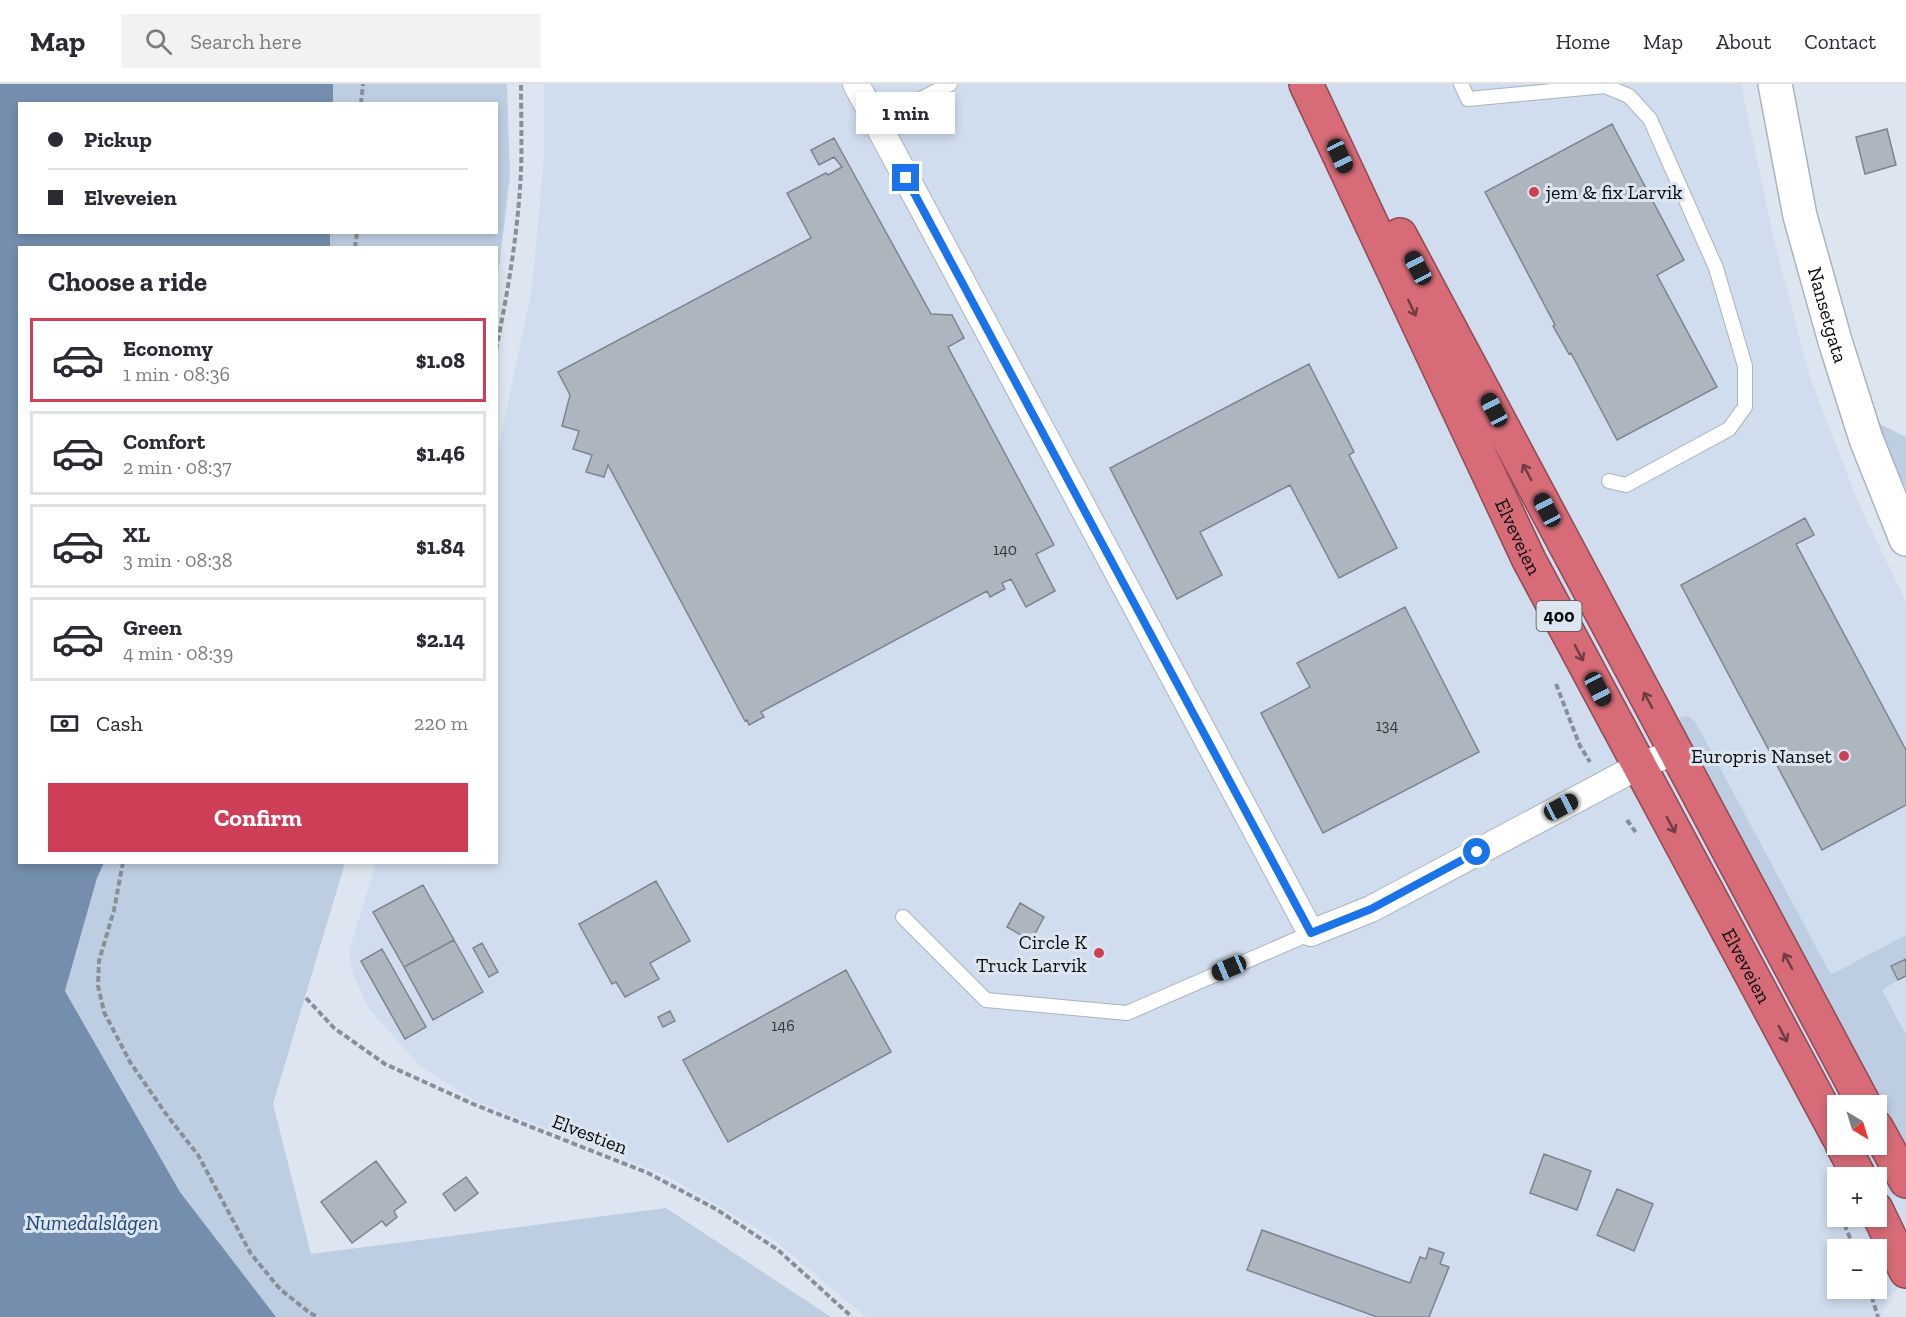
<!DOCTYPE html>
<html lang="en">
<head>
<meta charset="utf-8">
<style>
	:root { --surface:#fff; --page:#f2f2f3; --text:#2b2b33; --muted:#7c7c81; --line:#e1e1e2; --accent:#ce3e57 }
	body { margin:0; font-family:"Zilla Slab",serif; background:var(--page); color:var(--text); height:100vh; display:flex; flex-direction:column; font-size:22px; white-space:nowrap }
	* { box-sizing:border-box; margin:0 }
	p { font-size:20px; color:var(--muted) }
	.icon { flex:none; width:33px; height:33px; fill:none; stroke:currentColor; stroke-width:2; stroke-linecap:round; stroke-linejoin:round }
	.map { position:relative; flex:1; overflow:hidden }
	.panel { position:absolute; left:18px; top:162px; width:480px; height:618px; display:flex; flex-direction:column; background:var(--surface); border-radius:0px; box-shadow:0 3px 9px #0003 }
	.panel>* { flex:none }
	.top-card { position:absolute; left:18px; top:18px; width:480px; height:132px; border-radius:0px; box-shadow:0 3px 9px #0003; display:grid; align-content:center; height:132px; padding:0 30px; background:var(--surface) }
	.needle { width:39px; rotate:142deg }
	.controls { position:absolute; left:1827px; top:1011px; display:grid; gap:12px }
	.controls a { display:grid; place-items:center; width:60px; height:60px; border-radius:0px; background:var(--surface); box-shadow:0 3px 9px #0003; font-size:30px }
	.end { position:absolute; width:27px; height:27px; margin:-14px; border:8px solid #1a73e8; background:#fff; box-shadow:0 0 0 3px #fff }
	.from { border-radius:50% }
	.bubble { position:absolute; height:42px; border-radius:0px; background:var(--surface); box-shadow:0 3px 9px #0003; font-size:20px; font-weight:800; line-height:42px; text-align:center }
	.car { position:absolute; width:18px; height:36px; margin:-18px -9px; border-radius:8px; box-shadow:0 0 4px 2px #0007; background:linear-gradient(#222 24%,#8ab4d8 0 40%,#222 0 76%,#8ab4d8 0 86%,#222 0) }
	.top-card b { display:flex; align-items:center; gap:21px; height:57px; font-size:22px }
	.top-card b+b { border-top:2px solid var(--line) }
	.top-card i { width:15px; height:15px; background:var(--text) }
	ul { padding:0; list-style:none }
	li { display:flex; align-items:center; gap:18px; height:84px; margin:0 12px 9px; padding:0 18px; border:3px solid var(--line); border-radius:0px }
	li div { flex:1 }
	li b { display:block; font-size:22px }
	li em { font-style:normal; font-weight:800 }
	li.active { border-color:var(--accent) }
	li>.icon { width:54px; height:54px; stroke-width:1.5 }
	h2 { padding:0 30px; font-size:27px; line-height:72px }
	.pay { display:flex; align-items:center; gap:15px; height:66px; padding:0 30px; font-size:22px }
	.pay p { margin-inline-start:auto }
	.action { display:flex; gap:12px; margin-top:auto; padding:12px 30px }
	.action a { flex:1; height:69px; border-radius:0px; background:var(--accent); color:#fff; font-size:24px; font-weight:800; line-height:69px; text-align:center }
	header { display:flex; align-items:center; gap:36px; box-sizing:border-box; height:84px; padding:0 30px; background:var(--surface); border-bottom:2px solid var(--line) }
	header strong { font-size:28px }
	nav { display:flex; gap:33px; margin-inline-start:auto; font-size:21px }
	.search { width:420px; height:54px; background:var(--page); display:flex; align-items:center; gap:15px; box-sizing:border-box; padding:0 21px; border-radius:0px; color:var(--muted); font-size:22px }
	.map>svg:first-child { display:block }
</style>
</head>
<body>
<header>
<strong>Map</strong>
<div class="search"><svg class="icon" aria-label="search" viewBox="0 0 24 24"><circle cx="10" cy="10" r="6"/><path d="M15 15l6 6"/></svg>Search here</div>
<nav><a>Home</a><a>Map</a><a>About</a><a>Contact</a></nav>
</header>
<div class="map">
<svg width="1906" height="1233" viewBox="0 0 1906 1233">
	<rect width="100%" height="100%" fill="#dde6f0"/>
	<path fill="#d0ddee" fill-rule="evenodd" d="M544 0H1741L1774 156 1810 293 1859 420 1906 518V1197L1888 1213 1881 1233H866L768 1151 667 1092 474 1016 420 982 369 925 353 891 349 867 376 779 496 778 497 370 532 205 544 72ZM1838 1022H1876V1060H1838ZM1838 1094H1876V1132H1838ZM1838 1166H1876V1204H1838Z"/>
	<path fill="#becee2" d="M333 0H507L510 92 497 199 496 164 330 163V149L496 148V20L333 19Z
		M1876 338 1906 353V403L1899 397Z
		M1688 632 1696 639 1830 889H1834L1906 851V876L1898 896 1882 906 1906 951V1068L1855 980 1679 640 1681 633Z
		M104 779H345L273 1020 311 1170 666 1124 831 1233H276L180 1108 65 907 97 794Z"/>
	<path fill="#758eae" d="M0 0H333V19L20 20V148L330 149V164H20V778L104 779 97 794 65 907 180 1108 276 1233H0Z"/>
	<path fill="#adb5bf" stroke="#7d848e" stroke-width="1.5" d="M1612 40 1684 176 1657 191 1717 303 1617 356 1571 269 1569 270 1553 242 1555 241 1485 108Z
		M1887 45 1896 81 1865 90 1856 53Z
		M834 54 931 230 952 231 964 254 948 263 1054 461 1036 470 1055 507 1026 523 1011 495 1002 499 1005 505 990 513 987 507 761 628 764 633 749 641 747 636 745 637 608 381 604 393 586 388 592 371 573 365 579 347 562 342 570 311 558 288 811 154 787 109 826 89 828 91 842 83 834 73 819 81 811 66Z
		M1309 280 1354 368 1349 371 1397 464 1339 494 1290 401 1200 448 1222 491 1177 515 1110 384Z
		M1805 434 1814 451 1796 460 1906 666V721L1822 766 1681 501Z
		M1405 523 1479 668 1323 749 1261 629 1310 603 1297 579Z
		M656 797 690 857 650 879 659 895 625 913 616 898 612 900 579 840Z
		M423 801 454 856 404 883 373 828Z
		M1020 819 1044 833 1031 857 1007 843Z
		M454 856 483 908 433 936 404 883Z
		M482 859 498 888 489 893 473 864Z
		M382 865 426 943 405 955 361 877Z
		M1906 875V892L1898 896 1891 882Z
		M846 886 891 968 728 1058 683 976Z
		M670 927 675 937 663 943 658 933Z
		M1544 1070 1591 1087 1577 1126 1530 1109Z
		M376 1077 406 1118 394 1127 397 1133 386 1142 382 1137 352 1159 321 1118Z
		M466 1093 478 1109 455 1127 443 1110Z
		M1617 1105 1653 1120 1634 1167 1597 1151Z
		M1262 1146 1410 1199 1420 1173 1426 1175 1429 1164 1444 1169 1440 1180 1449 1183 1429 1233H1377L1247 1186Z"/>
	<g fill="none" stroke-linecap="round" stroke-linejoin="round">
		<defs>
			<path id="lane" d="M1461 0 1468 15 1605 2 1629 12 1650 35 1716 184 1745 282V323L1729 345 1626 401 1609 397
				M876 38 950 0
				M903 833 986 916 1127 929 1311 849"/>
			<path id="street" d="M856 0 1311 849 1371 825 1639 682 1675 668"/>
			<g id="secondary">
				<path id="s1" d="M1775 0 1800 132 1835 257 1866 355 1906 455"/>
			</g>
			<g id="highway">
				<path id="s2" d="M1306 0 1529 476 1838 1052"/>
				<path d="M1400 151 1865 1022"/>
				<path d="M1876 1043 1906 1097"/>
				<path d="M1842 1060 1860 1094"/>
				<path d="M1876 1125 1906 1187"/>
			</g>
		</defs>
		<use href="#lane" stroke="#abb3bd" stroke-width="16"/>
		<use href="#street" stroke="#abb3bd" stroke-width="28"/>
		<use href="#secondary" stroke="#abb3bd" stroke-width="36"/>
		<use href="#highway" stroke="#8f4a53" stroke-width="36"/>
		<path stroke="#888f96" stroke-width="4" stroke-dasharray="6 3" stroke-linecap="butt" d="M361 20 363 0
			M355 164 357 148
			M496 266C508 207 518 148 521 88 522 59 521 29 521 0
			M1556 600 1580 662 1590 678
			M1627 736 1637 750
			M123 778 114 826 99 877 98 902 104 928 130 978 166 1030 198 1071 251 1170 280 1205 310 1229 318 1233
			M347 778V780
			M306 914 334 944 385 980 473 1020 648 1089 716 1125 778 1166 852 1233
			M1832 1114 1838 1125
			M1841 1132 1855 1166
			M1869 1204 1878 1233"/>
		<use href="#lane" stroke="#fff" stroke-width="14"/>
		<use href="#street" stroke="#fff" stroke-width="26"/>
		<use href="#secondary" stroke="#fff" stroke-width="33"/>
		<use href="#highway" stroke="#d76c78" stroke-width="33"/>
	</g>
	<defs><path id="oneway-shaft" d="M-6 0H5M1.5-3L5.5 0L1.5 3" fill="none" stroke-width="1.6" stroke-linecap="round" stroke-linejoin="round" transform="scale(1.5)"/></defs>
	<g stroke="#703c44">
		<use href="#oneway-shaft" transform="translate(1412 224) rotate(65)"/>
		<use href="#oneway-shaft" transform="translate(1527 388) rotate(-118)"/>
		<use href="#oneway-shaft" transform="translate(1579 569) rotate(62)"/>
		<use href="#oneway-shaft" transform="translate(1648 616) rotate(-118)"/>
		<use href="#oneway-shaft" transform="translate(1671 741) rotate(62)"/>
		<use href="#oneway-shaft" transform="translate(1788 877) rotate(-118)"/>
		<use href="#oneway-shaft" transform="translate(1783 950) rotate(62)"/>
	</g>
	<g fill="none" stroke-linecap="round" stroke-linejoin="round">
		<path stroke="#1a73e8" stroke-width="8" d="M906 94 1311 849 1371 825 1477 768"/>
	</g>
	<g fill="#ce3e57" stroke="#dde6f0" stroke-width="2">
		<circle cx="1534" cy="108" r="6"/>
		<circle cx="1844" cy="672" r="6"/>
		<circle cx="1099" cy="869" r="6"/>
	</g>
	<g text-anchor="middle" stroke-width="6" stroke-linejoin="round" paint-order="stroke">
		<g font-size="16" fill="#32363b">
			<text x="1005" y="471">140</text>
			<text x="1387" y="647">134</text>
			<text x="783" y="947">146</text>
		</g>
		<rect fill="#dde6f0" stroke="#494d52" stroke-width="1.5" x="1536.5" y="517" width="45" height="30" rx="4.5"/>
		<g font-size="18" font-weight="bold" fill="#090c0f">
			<text x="1559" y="538">400</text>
		</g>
		<g font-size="20" fill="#090c0f" stroke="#dde6f0" text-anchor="end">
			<text x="1546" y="115" text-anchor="start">jem &amp; fix Larvik</text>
			<text x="1832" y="679">Europris Nanset</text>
			<text x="1087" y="865">Circle K<tspan x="1087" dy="23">Truck Larvik</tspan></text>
		</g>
		<g font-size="20" fill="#090c0f" stroke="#dde6f0">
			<text dy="7" stroke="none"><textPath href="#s1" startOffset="237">Nansetgata</textPath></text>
			<text dy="7" stroke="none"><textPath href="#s2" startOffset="500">Elveveien</textPath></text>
			<text dy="7" stroke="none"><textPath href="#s2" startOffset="986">Elveveien</textPath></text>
			<text transform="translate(590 1050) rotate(21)" y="7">Elvestien</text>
		</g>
		<g font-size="21" font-style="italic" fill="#214671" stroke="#dde6f0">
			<text x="92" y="1146">Numedalslågen</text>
		</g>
	</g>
</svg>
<div class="controls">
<a><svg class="needle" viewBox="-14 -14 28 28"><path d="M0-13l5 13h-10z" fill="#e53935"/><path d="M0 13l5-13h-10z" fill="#7c7c81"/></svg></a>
<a>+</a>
<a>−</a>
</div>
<i class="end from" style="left:1477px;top:768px"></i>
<i class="end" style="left:906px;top:94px"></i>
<div class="bubble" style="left:856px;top:8px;width:99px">1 min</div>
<i class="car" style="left:1340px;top:72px;rotate:155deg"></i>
<i class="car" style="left:1418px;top:184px;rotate:332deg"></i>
<i class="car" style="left:1494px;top:326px;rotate:332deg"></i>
<i class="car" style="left:1547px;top:426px;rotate:332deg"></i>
<i class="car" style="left:1598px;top:605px;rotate:152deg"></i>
<i class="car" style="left:1561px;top:723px;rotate:62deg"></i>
<i class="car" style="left:1229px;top:884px;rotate:247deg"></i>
<div class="top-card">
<b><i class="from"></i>Pickup</b>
<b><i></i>Elveveien</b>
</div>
<section class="panel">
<h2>Choose a ride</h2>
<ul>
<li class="active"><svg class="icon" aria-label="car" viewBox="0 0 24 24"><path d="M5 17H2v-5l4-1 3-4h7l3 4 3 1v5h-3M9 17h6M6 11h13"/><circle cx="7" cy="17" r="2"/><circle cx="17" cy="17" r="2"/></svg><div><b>Economy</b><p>1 min · 08:36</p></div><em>$1.08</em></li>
<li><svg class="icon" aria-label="car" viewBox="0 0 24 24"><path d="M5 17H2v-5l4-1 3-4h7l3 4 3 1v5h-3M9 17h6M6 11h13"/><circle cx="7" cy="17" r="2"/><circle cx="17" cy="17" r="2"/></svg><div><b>Comfort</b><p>2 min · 08:37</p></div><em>$1.46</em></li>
<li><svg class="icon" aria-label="car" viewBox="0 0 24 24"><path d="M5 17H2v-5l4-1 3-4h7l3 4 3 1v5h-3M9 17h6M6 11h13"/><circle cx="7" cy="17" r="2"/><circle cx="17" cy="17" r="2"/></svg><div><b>XL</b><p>3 min · 08:38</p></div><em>$1.84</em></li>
<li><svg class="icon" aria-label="car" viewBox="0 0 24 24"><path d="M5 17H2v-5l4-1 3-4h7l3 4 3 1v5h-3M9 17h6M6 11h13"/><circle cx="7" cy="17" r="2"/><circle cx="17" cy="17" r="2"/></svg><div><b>Green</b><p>4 min · 08:39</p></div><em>$2.14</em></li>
</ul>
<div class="pay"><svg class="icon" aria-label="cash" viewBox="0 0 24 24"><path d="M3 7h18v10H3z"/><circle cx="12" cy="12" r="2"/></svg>Cash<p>220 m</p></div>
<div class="action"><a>Confirm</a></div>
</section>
</div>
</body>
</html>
